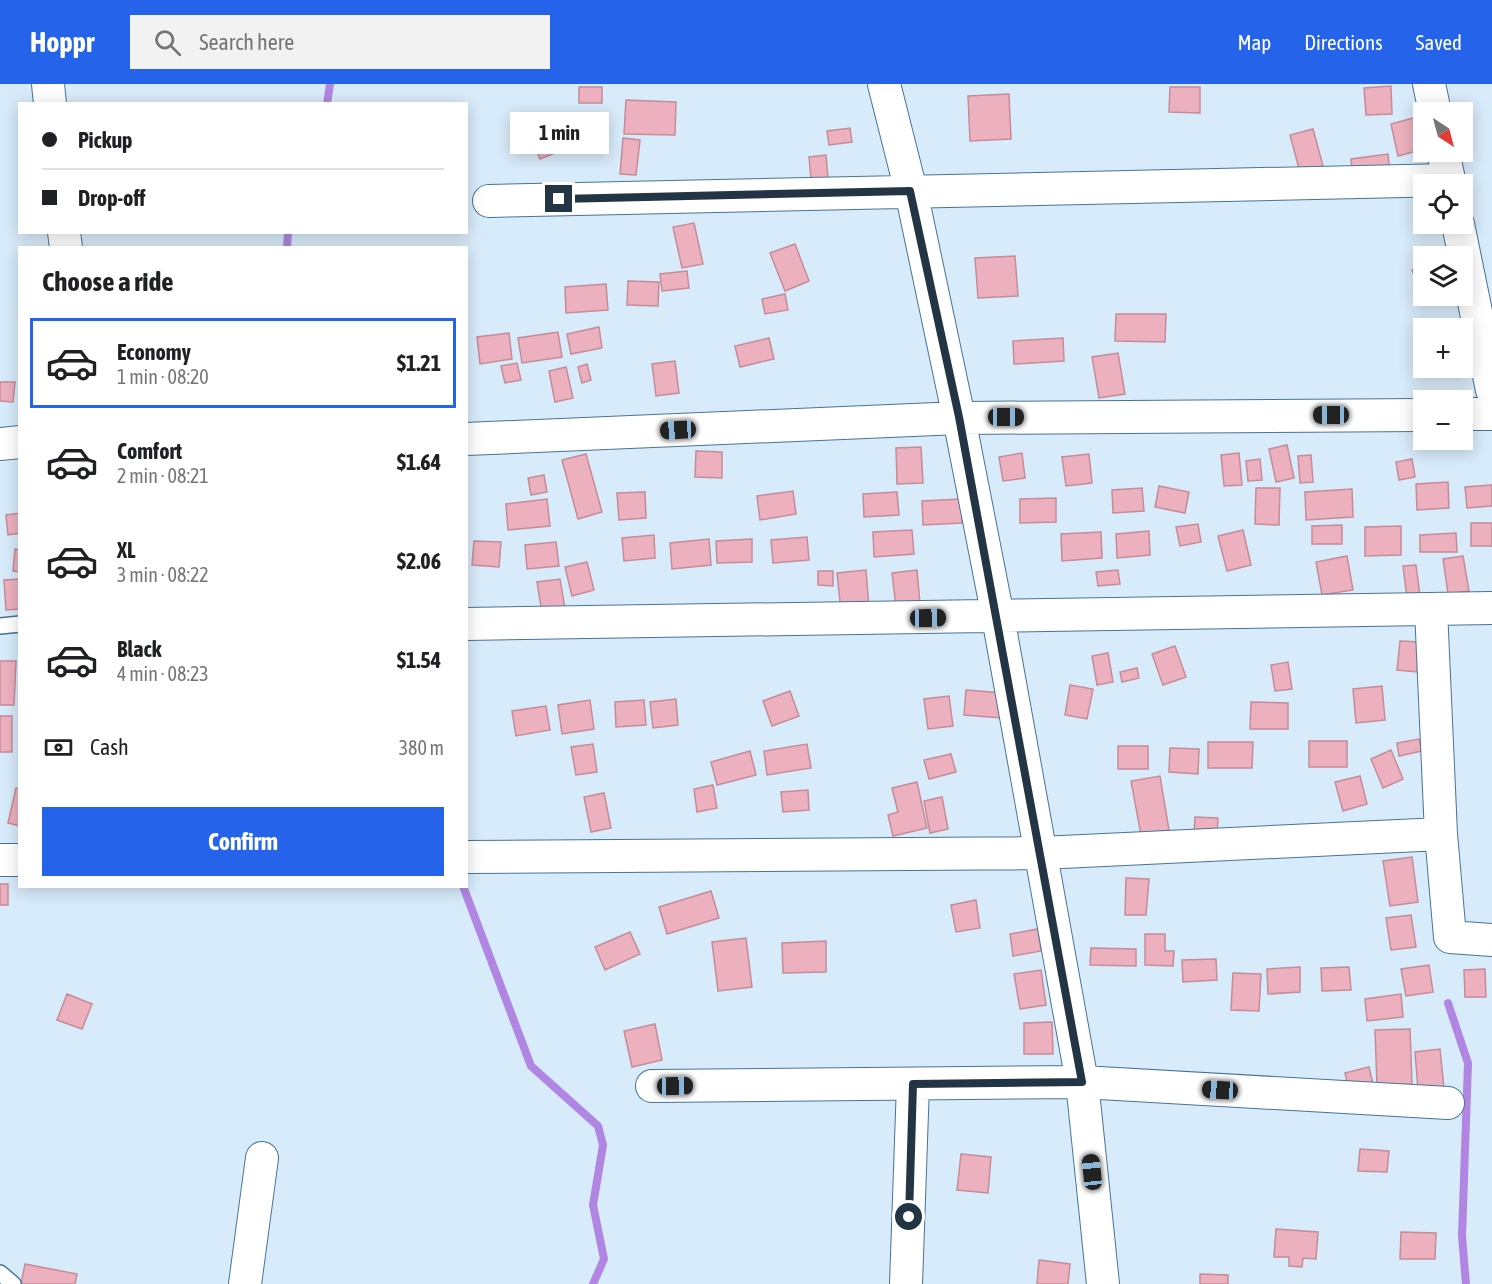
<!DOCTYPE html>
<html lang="en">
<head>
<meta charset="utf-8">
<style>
	:root { --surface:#fff; --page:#f2f2f2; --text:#202124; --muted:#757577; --line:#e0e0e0; --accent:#2563eb }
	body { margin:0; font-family:"Asap Condensed",sans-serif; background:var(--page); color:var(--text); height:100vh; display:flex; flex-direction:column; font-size:22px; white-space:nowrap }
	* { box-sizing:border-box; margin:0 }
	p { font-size:20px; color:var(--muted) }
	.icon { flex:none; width:33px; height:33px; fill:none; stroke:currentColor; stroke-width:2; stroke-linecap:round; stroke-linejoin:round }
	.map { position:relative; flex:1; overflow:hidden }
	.side { position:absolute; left:18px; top:162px; width:450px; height:642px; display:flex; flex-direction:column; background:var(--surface); border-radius:0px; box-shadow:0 3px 15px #0003 }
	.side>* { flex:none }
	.hud { position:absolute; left:18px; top:18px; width:450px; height:132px; border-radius:0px; box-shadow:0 3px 15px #0003; display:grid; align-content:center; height:132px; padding:0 24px; background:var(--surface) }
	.needle { width:39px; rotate:144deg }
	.fabs { position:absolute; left:1413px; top:18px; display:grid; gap:12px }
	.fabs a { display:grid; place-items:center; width:60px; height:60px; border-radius:0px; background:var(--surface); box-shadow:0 3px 15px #0003; font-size:30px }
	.end { position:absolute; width:27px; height:27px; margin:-14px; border:8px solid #233545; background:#fff; box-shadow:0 0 0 3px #fff }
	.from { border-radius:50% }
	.bubble { position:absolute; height:42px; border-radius:0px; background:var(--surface); box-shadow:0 3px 15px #0003; font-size:20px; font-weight:700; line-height:42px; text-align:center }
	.car { position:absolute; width:18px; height:36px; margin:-18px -9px; border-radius:8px; box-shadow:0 0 4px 2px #0007; background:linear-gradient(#222 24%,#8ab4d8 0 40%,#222 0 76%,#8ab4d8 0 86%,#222 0) }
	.hud b { display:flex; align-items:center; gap:21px; height:57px; font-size:22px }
	.hud b+b { border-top:2px solid var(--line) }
	.hud i { width:15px; height:15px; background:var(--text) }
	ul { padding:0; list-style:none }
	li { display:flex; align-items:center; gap:18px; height:90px; margin:0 12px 9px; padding:0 12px; border:3px solid transparent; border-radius:0px }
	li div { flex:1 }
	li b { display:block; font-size:22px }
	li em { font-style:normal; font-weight:700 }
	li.current { border-color:var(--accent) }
	li>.icon { width:54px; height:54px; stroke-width:1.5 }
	h2 { padding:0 24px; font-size:27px; line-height:72px }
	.pay { display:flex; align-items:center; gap:15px; height:66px; padding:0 24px; font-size:22px }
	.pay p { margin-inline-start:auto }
	.button { display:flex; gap:12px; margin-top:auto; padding:12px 24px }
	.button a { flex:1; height:69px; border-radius:0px; background:var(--accent); color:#fff; font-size:24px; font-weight:700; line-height:69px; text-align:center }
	header { display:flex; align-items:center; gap:36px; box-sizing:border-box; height:84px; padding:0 30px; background:var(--accent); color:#fff }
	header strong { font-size:28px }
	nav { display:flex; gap:33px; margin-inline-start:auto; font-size:21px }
	.search { width:420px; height:54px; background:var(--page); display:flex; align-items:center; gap:15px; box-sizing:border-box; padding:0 21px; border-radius:0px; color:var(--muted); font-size:22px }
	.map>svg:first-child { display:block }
</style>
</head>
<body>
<header>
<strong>Hoppr</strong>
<div class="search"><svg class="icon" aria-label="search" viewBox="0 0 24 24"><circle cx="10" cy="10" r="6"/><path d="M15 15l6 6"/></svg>Search here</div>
<nav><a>Map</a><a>Directions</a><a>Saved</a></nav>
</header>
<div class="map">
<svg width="1492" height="1200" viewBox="0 0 1492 1200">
	<rect width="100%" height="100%" fill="#d8ebfa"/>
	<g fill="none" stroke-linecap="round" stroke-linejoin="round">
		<path stroke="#b086e2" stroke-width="8" d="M327 20 330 0
			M287 164 288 148
			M463 802 531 982 598 1042 603 1061 593 1121 604 1175 593 1200
			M1448 919 1468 979 1462 1152 1466 1200"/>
	</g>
	<path fill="#edb0be" stroke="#c58b98" stroke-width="1.5" d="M1391 2 1392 30 1366 31 1364 4Z
		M579 3H602V19H579Z
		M1170 3H1200V29L1169 28Z
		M1009 10 1011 55 970 57 968 12Z
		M626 16 676 18 675 51 624 50Z
		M1417 33 1424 65 1398 72 1391 40Z
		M562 42 570 63 540 75 532 54Z
		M850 44 852 58 829 61 827 47Z
		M1313 45 1323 82 1300 88 1290 51Z
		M623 54 640 56 636 91 620 90Z
		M1388 70 1390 89 1353 94 1351 75Z
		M826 71 828 94 811 95 809 73Z
		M694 139 703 180 682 184 673 143Z
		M795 160 809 197 785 207 770 169Z
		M1015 172 1018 212 978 214 975 174Z
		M1424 182V212H1440L1424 218 1412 186Z
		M687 187 689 204 662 207 660 190Z
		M628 197 659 198 658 222 627 221Z
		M606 200 608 226 566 229 565 203Z
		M785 210 788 226 765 230 762 215Z
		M1116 230H1166L1165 258 1115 257Z
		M599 243 602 264 571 270 567 250Z
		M558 248 562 273 522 279 518 254Z
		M509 249 512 275 480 280 477 253Z
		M769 254 774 275 740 283 735 262Z
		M1063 254 1064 277 1014 280 1013 257Z
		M1118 269 1125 310 1099 314 1092 273Z
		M675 277 679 309 656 312 652 280Z
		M517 279 521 296 505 299 501 282Z
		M587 280 591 296 582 299 578 283Z
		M566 283 573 314 555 318 549 287Z
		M0 298H15L13 318 0 317Z
		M1287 361 1294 394 1276 398 1269 365Z
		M921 363 923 399 897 400 896 364Z
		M696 367 722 368V394L695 393Z
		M1022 369 1025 394 1003 397 999 373Z
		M1239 369 1242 401 1224 402 1221 371Z
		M586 370 602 428 578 435 562 376Z
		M1089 370 1092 399 1066 402 1062 373Z
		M1311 371 1313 398 1300 399 1298 372Z
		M1260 375 1262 396 1248 397 1246 377Z
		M1412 375 1415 393 1399 396 1396 378Z
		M544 391 547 408 531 411 528 394Z
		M1448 398 1449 424 1417 426 1416 400Z
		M1492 401V422L1467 424 1465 403Z
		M1159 402 1189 408 1185 429 1155 423Z
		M1142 404 1144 427 1113 429 1112 406Z
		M1256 404H1280L1279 441 1255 440Z
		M1352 405 1353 433 1306 436 1305 408Z
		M793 407 796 430 760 436 757 412Z
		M645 408 646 434 619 436 617 409Z
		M897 408 899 431 864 433 863 410Z
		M1056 414V438L1020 439V415Z
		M547 415 550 442 508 446 506 420Z
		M961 415 962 439 923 441 922 417Z
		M20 429V449L8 451 6 431Z
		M1471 439H1492V462H1471Z
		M1198 440 1201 458 1180 462 1176 443Z
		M1342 441V460H1312V442Z
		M1401 442V471L1365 472V443Z
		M912 446 914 470 874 473 873 448Z
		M1243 446 1251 481 1227 487 1218 452Z
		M1149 447 1150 471 1117 474 1116 450Z
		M1101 448 1102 474 1062 477 1061 450Z
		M1456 449 1457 468H1420V451Z
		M654 451 655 474 624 477 622 454Z
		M807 453 809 476 773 479 771 456Z
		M709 455 711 481 672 485 670 459Z
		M752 455V478L717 479 716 457Z
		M474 457 501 458 499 483 472 481Z
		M556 458 559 482 527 485 525 461Z
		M15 465 20 466V488L13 487Z
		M1347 472 1353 506 1322 511 1316 478Z
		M1463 472 1469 507 1448 510 1443 475Z
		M587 478 594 506 572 512 565 483Z
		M1416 481 1420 512 1407 514 1403 482Z
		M866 486 869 524 841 527 837 489Z
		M917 486 920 520 896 523 892 489Z
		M1118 486 1120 500 1098 502 1096 488Z
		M818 487H833V502L818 501Z
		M20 495V525L6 526 4 496Z
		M560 495 565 525 542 529 537 498Z
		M1400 557 1420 558 1417 588 1397 586Z
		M1175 562 1186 593 1163 601 1152 570Z
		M1108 569 1113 598 1097 601 1092 572Z
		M0 577H16L14 621H0Z
		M1288 578 1292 605 1275 607 1271 581Z
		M1137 584 1139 594 1122 598 1120 588Z
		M1070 601 1093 605 1087 635 1065 631Z
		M1382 602 1385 636 1356 639 1353 605Z
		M966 606 1004 609 1002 634 964 631Z
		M790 607 799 632 772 642 763 617Z
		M949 612 953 642 928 645 924 615Z
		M676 615 678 641 653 644 650 618Z
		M590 616 594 645 562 650 558 621Z
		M644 616 646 641 616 643 615 618Z
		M1251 618 1288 619V645H1250Z
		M546 622 550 646 516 652 512 627Z
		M0 632H12V668H0Z
		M1419 655 1422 667 1399 672 1397 659Z
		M1309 657H1347V683H1309Z
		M1208 658H1253L1252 684H1208Z
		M593 660 597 688 576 691 571 663Z
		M807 660 811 684 767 691 764 667Z
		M1118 662H1148V685H1118Z
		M1170 664 1199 665 1198 690 1169 688Z
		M1391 666 1403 695 1383 704 1371 675Z
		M750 667 756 691 717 701 711 678Z
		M951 670 956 688 929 695 924 676Z
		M1160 692 1169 746 1141 751 1131 697Z
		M1360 692 1367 720 1343 727 1335 698Z
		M917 698 927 744 893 752 888 731 898 728 892 704Z
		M713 701 717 724 697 728 694 705Z
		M16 704 20 705V742L8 739Z
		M808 706 809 726 783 728 781 708Z
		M604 709 611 744 591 748 584 713Z
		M942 713 948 745 930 749 924 717Z
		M1195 733 1218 734 1217 751 1194 750Z
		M1412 773 1418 818 1390 822 1383 777Z
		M1126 794 1149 795 1146 831H1125Z
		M0 800H8V821H0Z
		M711 807 719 834 667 850 659 823Z
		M976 816 980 844 956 848 951 821Z
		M1411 831 1416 863 1391 866 1386 834Z
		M1038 845 1041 867 1013 872 1010 850Z
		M630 848 640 870 605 886 595 863Z
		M1145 850H1165V867H1174L1173 882 1145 881Z
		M746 854 752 903 718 907 712 858Z
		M826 857V888L783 889 782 859Z
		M1091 864 1136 865V882L1090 881Z
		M1216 875 1217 896 1183 898 1182 876Z
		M1429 881 1433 908 1406 912 1401 885Z
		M1300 883V908L1268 910 1267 885Z
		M1349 883 1351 906 1322 907 1321 884Z
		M1485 885 1486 913H1465L1464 886Z
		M1041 886 1046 921 1020 925 1014 890Z
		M1233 889 1261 890 1259 927 1231 926Z
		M67 910 92 920 82 945 57 936Z
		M1401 910 1403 933 1367 937 1365 915Z
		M1052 938 1053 970H1024V939Z
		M655 940 662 976 632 983 624 947Z
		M1410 945 1412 1000 1377 1002 1375 946Z
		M1440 965 1444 1004 1418 1006 1415 968Z
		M1369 983 1374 1004 1350 1010 1345 989Z
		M1360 1065 1389 1067 1387 1088 1358 1087Z
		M961 1070 991 1073 988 1109 957 1106Z
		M1276 1145 1318 1148 1316 1175 1303 1174 1302 1183 1289 1182V1173H1274Z
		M1401 1148 1436 1149 1435 1175H1400Z
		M1039 1176 1070 1180 1068 1200H1037Z
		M25 1180 77 1190 75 1200H21Z
		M1200 1190 1228 1191V1200H1200Z"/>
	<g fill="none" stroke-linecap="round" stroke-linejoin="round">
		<defs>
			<path id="lane" d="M0 542 20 540
				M0 1189 13 1200"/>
			<path id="street" d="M48 0 50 20
				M884 0 911 107 959 334 998 533 1082 998 1103 1200
				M1429 0 1435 28
				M1443 68 1450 100
				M489 117 1449 96
				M1458 140 1492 306
				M64 148 66 164
				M1462 330H1492
				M466 355 959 334 1424 331
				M0 360 20 358
				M1431 525 1441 750 1450 853 1492 856
				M466 540 1492 524
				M466 773 1041 769 1441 750
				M0 776H20
				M652 1002 1082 998 1448 1019
				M245 1200 262 1074
				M906 1200 913 1000"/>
		</defs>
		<use href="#lane" stroke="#487396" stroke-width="18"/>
		<use href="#street" stroke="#487396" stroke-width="34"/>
		<use href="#lane" stroke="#fff" stroke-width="15"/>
		<use href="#street" stroke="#fff" stroke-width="32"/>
	</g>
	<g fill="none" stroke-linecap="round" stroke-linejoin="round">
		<path stroke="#233545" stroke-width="8" d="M559 115 910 107 959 333 1082 998 913 1000 909 1133"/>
	</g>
</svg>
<div class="fabs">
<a><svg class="needle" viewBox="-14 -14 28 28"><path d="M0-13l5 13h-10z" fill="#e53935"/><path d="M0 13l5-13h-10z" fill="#757577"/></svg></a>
<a><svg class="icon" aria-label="locate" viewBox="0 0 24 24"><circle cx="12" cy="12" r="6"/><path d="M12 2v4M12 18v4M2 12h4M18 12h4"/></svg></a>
<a><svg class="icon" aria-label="layers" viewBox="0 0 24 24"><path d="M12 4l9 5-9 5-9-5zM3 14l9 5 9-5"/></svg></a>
<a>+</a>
<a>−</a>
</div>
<i class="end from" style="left:909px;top:1133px"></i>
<i class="end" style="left:559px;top:115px"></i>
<div class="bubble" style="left:510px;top:28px;width:99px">1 min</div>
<i class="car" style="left:1331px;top:331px;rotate:270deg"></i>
<i class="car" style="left:1006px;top:333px;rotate:90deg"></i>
<i class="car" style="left:678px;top:346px;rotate:267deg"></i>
<i class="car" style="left:928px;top:534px;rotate:89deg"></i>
<i class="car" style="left:675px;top:1002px;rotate:89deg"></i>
<i class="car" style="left:1220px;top:1006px;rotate:273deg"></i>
<i class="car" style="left:1092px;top:1088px;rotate:354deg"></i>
<div class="hud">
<b><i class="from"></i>Pickup</b>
<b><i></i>Drop-off</b>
</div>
<section class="side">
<h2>Choose a ride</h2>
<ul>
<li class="current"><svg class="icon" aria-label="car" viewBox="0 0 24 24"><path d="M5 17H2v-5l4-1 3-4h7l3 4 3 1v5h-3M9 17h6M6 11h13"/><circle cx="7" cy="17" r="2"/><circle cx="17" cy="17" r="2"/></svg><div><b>Economy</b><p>1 min · 08:20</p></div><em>$1.21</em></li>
<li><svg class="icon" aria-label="car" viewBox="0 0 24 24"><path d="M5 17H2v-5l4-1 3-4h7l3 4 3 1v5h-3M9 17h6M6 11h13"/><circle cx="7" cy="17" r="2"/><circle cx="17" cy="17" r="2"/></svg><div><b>Comfort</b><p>2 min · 08:21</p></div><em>$1.64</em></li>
<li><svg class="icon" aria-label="car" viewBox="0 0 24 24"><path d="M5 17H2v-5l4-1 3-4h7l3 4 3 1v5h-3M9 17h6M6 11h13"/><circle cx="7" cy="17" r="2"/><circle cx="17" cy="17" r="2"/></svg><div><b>XL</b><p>3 min · 08:22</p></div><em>$2.06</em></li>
<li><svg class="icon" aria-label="car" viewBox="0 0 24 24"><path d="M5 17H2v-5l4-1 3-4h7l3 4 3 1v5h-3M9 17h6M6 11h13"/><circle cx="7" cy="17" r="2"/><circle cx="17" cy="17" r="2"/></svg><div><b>Black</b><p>4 min · 08:23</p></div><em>$1.54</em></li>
</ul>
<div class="pay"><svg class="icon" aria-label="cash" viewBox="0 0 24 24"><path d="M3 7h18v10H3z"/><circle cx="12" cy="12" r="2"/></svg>Cash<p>380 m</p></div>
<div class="button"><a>Confirm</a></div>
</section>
</div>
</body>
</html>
